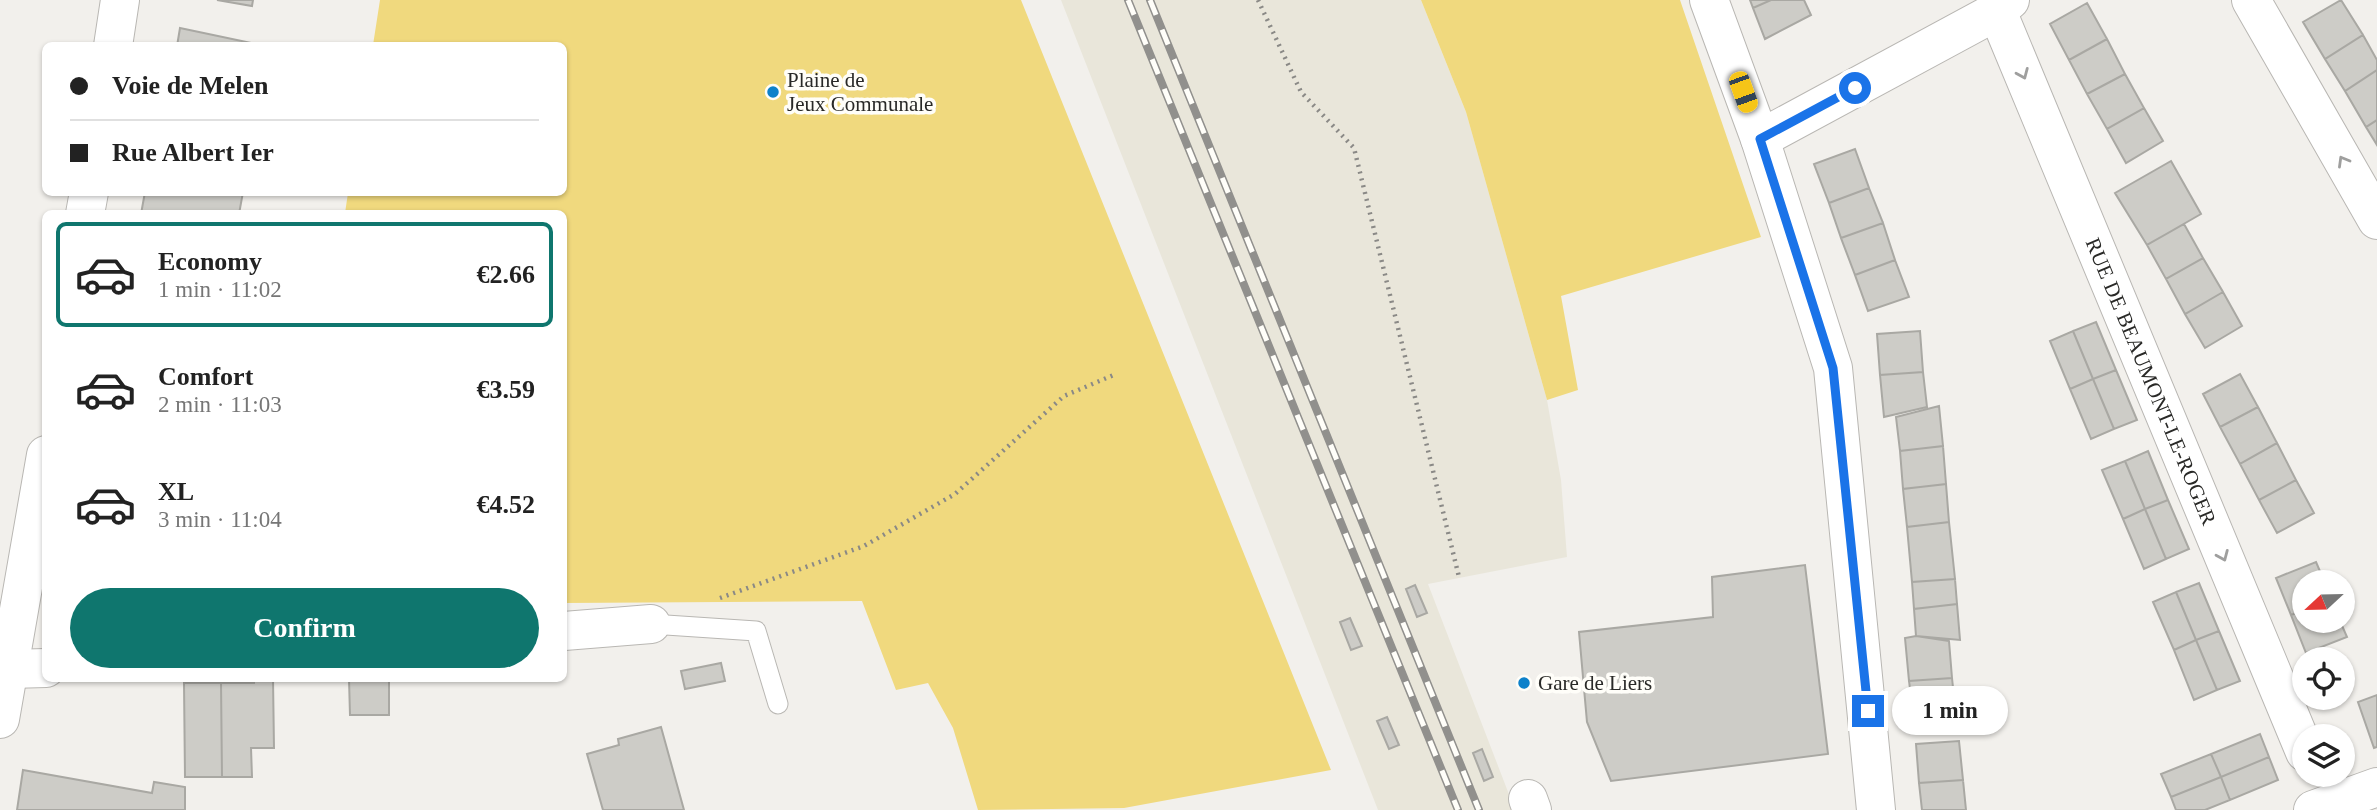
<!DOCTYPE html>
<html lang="en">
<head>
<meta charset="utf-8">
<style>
	:root { --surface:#fff; --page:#f6f6f6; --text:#222; --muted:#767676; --line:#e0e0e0; --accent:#0f766e }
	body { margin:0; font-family:"Times New Roman",serif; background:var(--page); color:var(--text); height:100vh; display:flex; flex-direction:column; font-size:26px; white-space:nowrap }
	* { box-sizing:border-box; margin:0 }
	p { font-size:23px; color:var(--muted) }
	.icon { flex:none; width:38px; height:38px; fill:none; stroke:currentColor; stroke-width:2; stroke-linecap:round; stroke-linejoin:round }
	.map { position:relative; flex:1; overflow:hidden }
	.side { position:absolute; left:42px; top:210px; width:525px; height:472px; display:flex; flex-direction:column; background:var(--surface); border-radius:10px; box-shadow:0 2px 5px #0004 }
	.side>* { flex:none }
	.guide { position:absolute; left:42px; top:42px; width:525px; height:154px; border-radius:10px; box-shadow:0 2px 5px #0004; display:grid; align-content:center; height:154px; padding:0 28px; background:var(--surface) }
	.needle { width:46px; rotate:248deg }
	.controls { position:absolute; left:2292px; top:570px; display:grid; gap:14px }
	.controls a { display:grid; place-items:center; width:63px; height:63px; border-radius:50%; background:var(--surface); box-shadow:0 2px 5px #0004; font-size:35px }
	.end { position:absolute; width:32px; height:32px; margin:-16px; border:9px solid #1a73e8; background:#fff; box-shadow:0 0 0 4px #fff }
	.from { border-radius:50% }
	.bubble { position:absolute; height:49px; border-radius:24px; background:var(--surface); box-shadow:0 2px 5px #0004; font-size:23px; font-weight:600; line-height:49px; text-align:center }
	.car { position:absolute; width:21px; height:42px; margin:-21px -10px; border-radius:9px; box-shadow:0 0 5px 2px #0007; background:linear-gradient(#f5c518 24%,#345 0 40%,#f5c518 0 76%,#345 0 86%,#f5c518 0) }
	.guide b { display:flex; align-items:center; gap:24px; height:66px; font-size:26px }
	.guide b+b { border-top:2px solid var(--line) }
	.guide i { width:18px; height:18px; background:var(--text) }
	ul { padding:12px 0 0; list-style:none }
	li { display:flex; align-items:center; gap:21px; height:105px; margin:0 14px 10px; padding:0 14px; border:4px solid transparent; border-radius:10px }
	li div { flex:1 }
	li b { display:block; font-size:26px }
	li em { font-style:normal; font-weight:600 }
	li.active { border-color:var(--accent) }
	li>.icon { width:63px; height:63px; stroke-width:1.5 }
	.primary-button { display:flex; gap:14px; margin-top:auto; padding:14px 28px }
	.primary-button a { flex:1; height:80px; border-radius:42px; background:var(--accent); color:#fff; font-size:28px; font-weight:600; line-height:80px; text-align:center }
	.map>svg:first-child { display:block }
</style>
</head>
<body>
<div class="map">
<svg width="2377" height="810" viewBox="0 0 2377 810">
	<rect width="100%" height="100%" fill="#f2f0ec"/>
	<path fill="#e9e6da" d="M1061 0H1421L1466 112 1547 400 1561 480 1567 557 1428 584 1515 810H1378Z"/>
	<path fill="#f0d97e" d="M380 0H1021L1331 770 1124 808 978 810 953 728 928 683 896 690 862 601 564 603V214L345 213 348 193 564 192V46L373 45Z
		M1421 0H1680L1761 237 1561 296 1578 390 1547 400 1466 112Z"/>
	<path fill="#cdccc7" stroke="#a9a8a3" stroke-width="2" d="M217 0H253L252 6Z
		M1750 0H1771L1753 8Z
		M1771 0H1804L1811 15 1765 39 1753 8Z
		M2341 0 2363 35 2325 59 2303 22Z
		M2087 3 2107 39 2069 60 2050 24Z
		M180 28 256 44V46H177Z
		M2363 35 2377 60V70L2345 91 2325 59Z
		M2107 39 2125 74 2087 94 2069 60Z
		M2377 70V120L2366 127 2345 91Z
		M2125 74 2144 108 2107 129 2087 94Z
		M2144 108 2163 141 2126 163 2107 129Z
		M2377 120V145L2366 127Z
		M1855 149 1869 188 1829 203 1814 164Z
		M2171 161 2201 214 2147 245 2115 193Z
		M1869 188 1883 223 1841 238 1829 203Z
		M145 192 160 195 243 192 239 214H141Z
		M1883 223 1895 260 1855 275 1841 238Z
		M2184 224 2203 258 2166 279 2147 245Z
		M2203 258 2223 292 2185 314 2166 279Z
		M1895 260 1909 297 1868 311 1855 275Z
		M2223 292 2242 326 2205 348 2185 314Z
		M2096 322 2116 370 2093 379 2073 331Z
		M1920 331 1923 372 1880 375 1877 334Z
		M2073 331 2093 379 2070 389 2050 341Z
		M2116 370 2137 420 2114 429 2093 379Z
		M1923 372 1927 407 1884 417 1880 375Z
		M2240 374 2258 407 2220 427 2203 394Z
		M2093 379 2114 429 2091 439 2070 389Z
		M1939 406 1943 446 1900 451 1896 417Z
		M2258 407 2277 443 2240 464 2220 427Z
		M2277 443 2296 480 2259 500 2240 464Z
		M1943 446 1946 484 1903 489 1900 451Z
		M2148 451 2168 500 2145 509 2125 461Z
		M2125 461 2145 509 2123 519 2102 470Z
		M2296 480 2314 513 2277 533 2259 500Z
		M1946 484 1949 522 1907 527 1903 489Z
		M2168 500 2189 549 2166 559 2145 509Z
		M2145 509 2166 559 2144 569 2123 519Z
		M1949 522 1955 579 1912 582 1907 527Z
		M2316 562 2325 583H2305V610L2291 615 2276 578Z
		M1805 565 1828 754 1611 781 1587 722 1579 632 1713 617 1712 577Z
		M1955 579 1957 604 1914 609 1912 582Z
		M2199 583 2219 631 2196 640 2176 592Z
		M1415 585 1427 613 1417 617 1406 589Z
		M2176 592 2196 640 2174 650 2153 602Z
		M1957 604 1960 640 1916 636 1914 609Z
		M2305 610V621H2340L2347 637 2306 653 2291 615Z
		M1350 618 1362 646 1351 650 1340 622Z
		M2219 631 2240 681 2217 690 2196 640Z
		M1916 636 1949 641 1952 678 1909 681 1905 638Z
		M2196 640 2217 690 2194 700 2174 650Z
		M721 663 725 681 685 689 681 671Z
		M1952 678 1956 716 1914 719 1909 681Z
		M254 679H273L274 748H251L252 777H222L221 683H254Z
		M349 679H389V715H350Z
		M184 683H221L222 777H185Z
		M2377 695V747L2374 748 2358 702Z
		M1387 717 1399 745 1389 749 1377 721Z
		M661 727 684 810H603L587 754 619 745 618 739Z
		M2260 734 2269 757 2221 777 2211 754Z
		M1959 741 1963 780 1919 783 1916 744Z
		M1482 749 1493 777 1484 781 1473 753Z
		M2211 754 2221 777 2171 797 2161 774Z
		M2269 757 2278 780 2230 800 2221 777Z
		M23 770 152 793 154 782 185 787V810H17Z
		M2221 777 2230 800 2205 810H2176L2171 797Z
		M1963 780 1966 810H1922L1919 783Z"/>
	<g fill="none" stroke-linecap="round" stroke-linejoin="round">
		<defs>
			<path id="lane" d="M651 624 756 631 778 704"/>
			<g id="street">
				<path d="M1709 0 1760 139 1833 368 1876 810"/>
				<path d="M2251 0 2377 220"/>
				<path id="s1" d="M1997 11 2305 752"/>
				<path d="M113 46 120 0"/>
				<path d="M1760 139 1997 11 2010 0"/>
				<path d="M85 214 89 192"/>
				<path d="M564 631 651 624"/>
				<path d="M10 669 46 668"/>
				<path d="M0 719 46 455"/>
				<path d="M1528 799 1532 810"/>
				<path d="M2313 810 2377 787"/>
			</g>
		</defs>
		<use href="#lane" stroke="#b9b7b3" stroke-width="21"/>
		<use href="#street" stroke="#b9b7b3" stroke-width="40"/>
		<path stroke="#8a8986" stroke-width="4.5" stroke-dasharray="2 5" stroke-linecap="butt" d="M1258 0 1301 92 1354 148 1459 577
			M720 598 864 546 955 494 1064 396 1116 374"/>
		<use href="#lane" stroke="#fff" stroke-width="19"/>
		<use href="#street" stroke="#fff" stroke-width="38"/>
		<defs>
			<path id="rail" d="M1128 0 1458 810
				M1150 0 1479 810"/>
		</defs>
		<use href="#rail" stroke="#91908d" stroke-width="8"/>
		<use href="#rail" stroke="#fffef9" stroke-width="5" stroke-dasharray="16" stroke-linecap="butt"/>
	</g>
	<defs><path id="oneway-chevron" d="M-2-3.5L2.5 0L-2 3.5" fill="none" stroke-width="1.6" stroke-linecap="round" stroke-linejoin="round" transform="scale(1.75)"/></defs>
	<g stroke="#9f9f9e">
		<use href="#oneway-chevron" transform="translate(2023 74) rotate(67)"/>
		<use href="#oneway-chevron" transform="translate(2343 161) rotate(-120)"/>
		<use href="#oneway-chevron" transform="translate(2223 556) rotate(67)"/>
	</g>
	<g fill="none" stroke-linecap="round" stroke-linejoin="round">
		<path stroke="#1a73e8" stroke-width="9" d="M1855 88 1760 139 1833 368 1868 711"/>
	</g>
	<g fill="#0d81ca" stroke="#fffef9" stroke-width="2.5">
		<circle cx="773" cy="92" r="7"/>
		<circle cx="1524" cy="683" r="7"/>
	</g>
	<g text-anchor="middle" stroke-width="7" stroke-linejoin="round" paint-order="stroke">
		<g font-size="21" fill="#292927" stroke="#fffef9" text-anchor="start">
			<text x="787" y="87">Plaine de<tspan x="787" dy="24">Jeux Communale</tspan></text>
			<text x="1538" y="690">Gare de Liers</text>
		</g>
		<g font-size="21" fill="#292927" stroke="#fffef9">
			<text dy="7" stroke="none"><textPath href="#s1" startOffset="401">RUE DE BEAUMONT-LE-ROGER</textPath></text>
		</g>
	</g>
</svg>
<div class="controls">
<a><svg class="needle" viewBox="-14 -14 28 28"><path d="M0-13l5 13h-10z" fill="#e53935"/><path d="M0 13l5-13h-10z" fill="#767676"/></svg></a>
<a><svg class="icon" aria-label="locate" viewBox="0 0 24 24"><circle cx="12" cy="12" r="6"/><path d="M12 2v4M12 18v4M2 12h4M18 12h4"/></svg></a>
<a><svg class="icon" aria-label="layers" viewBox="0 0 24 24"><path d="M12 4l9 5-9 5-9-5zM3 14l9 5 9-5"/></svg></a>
</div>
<i class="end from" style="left:1855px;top:88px"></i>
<i class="end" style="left:1868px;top:711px"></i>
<div class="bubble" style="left:1892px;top:686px;width:116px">1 min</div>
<i class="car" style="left:1743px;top:92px;rotate:160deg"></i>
<div class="guide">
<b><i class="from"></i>Voie de Melen</b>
<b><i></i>Rue Albert Ier</b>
</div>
<section class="side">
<ul>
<li class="active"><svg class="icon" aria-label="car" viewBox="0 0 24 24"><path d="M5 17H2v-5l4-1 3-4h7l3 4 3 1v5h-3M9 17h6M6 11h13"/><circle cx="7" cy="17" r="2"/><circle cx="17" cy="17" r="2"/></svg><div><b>Economy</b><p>1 min · 11:02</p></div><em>€2.66</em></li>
<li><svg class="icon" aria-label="car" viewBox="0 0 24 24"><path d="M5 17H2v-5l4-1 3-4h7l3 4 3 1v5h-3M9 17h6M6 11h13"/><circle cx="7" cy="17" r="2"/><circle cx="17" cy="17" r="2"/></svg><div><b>Comfort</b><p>2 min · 11:03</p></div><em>€3.59</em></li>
<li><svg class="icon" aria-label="car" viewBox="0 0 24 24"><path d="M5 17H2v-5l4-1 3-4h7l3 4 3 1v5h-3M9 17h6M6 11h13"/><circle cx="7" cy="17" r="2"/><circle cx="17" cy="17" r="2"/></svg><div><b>XL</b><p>3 min · 11:04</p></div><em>€4.52</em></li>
</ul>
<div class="primary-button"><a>Confirm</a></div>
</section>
</div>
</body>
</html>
